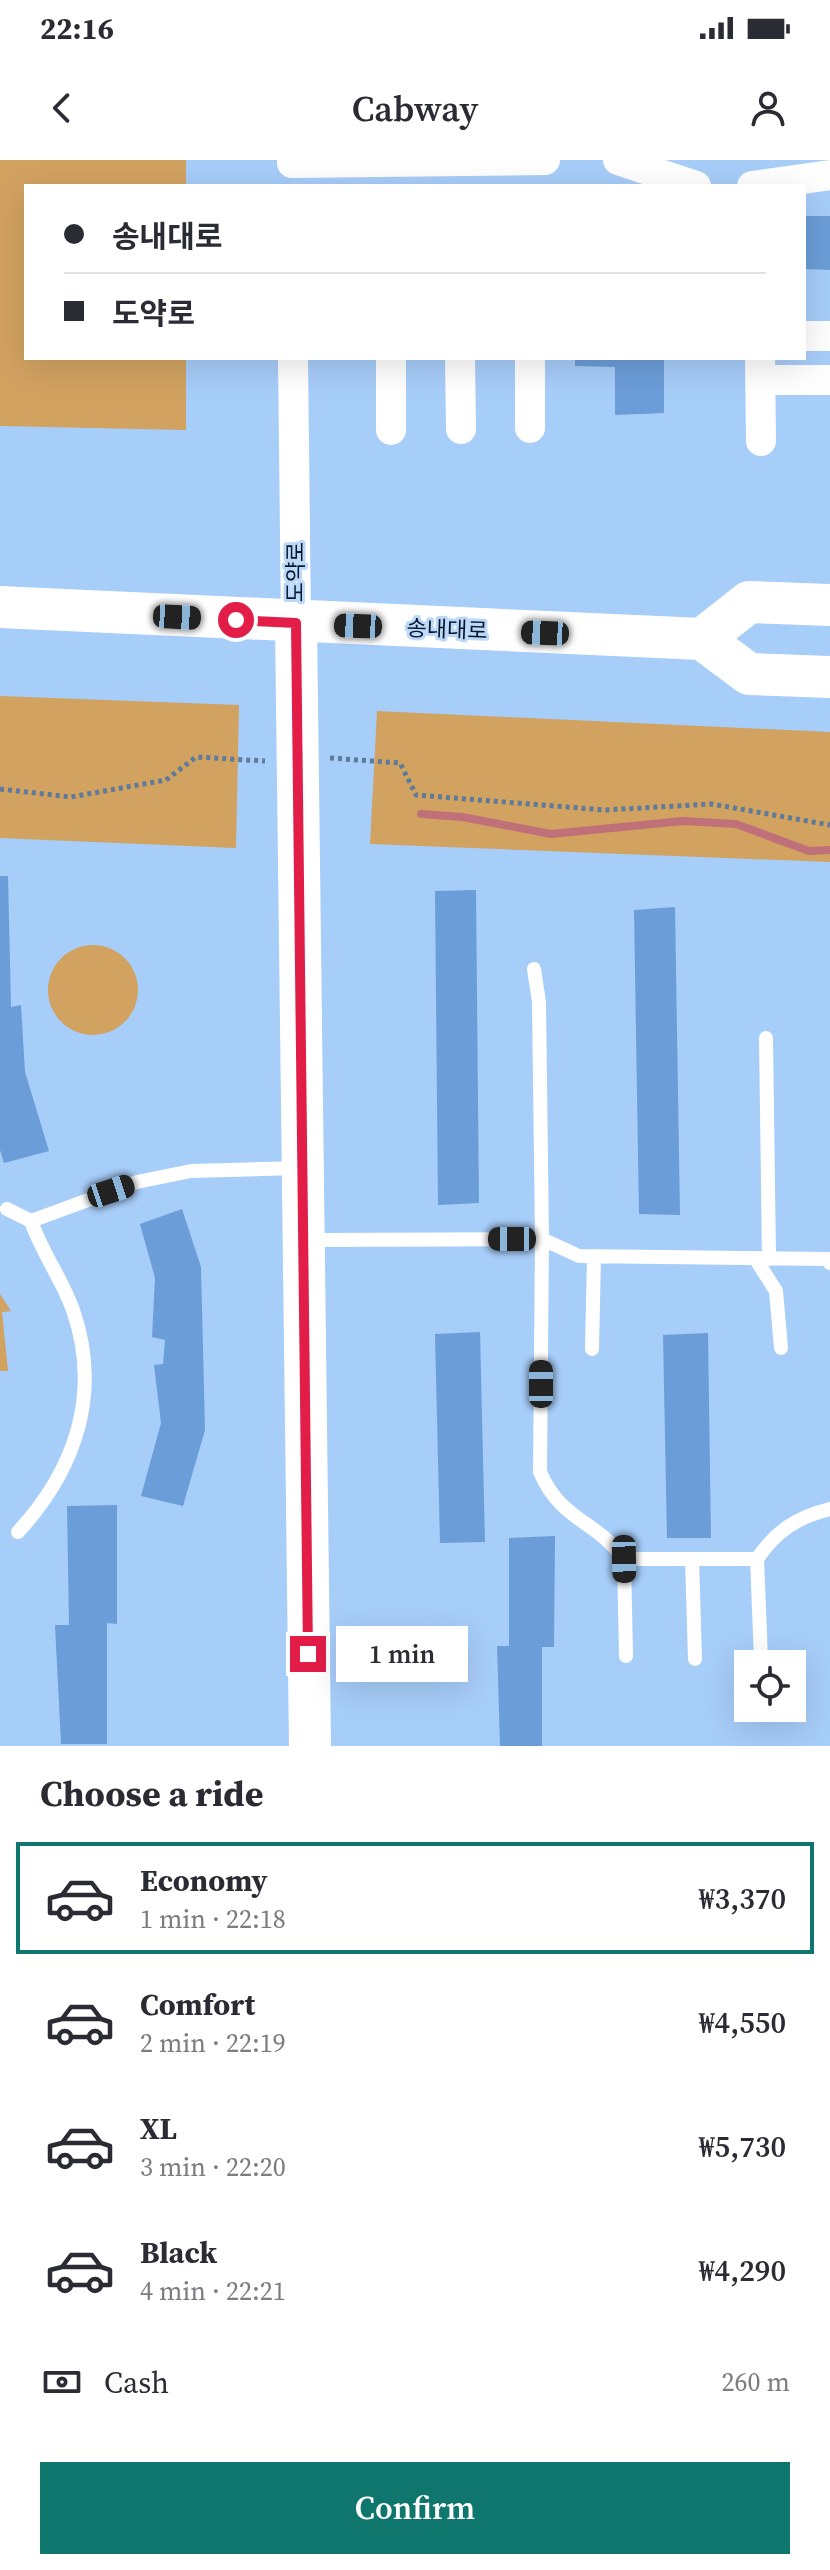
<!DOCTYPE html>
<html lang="en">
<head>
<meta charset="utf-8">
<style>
	:root { --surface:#fff; --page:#f7f7f7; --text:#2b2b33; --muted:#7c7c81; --line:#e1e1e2; --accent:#0f766e }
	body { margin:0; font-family:"Source Serif 4","Noto Sans KR",serif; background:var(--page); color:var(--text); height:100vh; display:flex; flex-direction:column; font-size:30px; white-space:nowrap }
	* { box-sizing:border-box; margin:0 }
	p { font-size:26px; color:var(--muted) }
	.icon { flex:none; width:44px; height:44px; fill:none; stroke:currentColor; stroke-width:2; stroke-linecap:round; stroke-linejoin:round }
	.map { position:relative; height:1586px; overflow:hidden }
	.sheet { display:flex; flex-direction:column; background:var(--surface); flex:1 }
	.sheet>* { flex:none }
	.top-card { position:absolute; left:24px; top:24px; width:782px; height:176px; border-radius:0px; box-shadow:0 8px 32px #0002; display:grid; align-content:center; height:176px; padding:0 40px; background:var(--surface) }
	.controls { position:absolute; left:734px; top:1490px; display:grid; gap:16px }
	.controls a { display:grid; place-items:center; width:72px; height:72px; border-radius:0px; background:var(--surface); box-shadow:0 8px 32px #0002; font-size:40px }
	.end { position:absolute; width:36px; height:36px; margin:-18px; border:10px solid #e11d48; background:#fff; box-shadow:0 0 0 4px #fff }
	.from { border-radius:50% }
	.bubble { position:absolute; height:56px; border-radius:0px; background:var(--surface); box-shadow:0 8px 32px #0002; font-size:26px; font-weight:600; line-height:56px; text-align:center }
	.car { position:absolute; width:24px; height:48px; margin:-24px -12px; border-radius:10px; box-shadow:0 0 6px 2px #0007; background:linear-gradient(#222 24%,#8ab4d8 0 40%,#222 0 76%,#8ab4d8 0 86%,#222 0) }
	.top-card b { display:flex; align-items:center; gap:28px; height:76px; font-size:30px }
	.top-card b+b { border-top:2px solid var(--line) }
	.top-card i { width:20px; height:20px; background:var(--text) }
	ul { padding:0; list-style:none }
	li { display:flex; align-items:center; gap:24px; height:112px; margin:0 16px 12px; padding:0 24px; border:4px solid transparent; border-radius:0px }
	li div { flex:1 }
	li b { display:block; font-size:30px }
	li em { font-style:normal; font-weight:600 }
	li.current { border-color:var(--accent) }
	li>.icon { width:72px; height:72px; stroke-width:1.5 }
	h2 { padding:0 40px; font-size:36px; line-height:96px }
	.pay { display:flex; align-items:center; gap:20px; height:88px; padding:0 40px; font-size:30px }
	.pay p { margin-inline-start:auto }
	.cta { display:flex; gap:16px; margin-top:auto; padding:16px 40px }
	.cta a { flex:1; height:92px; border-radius:0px; background:var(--accent); color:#fff; font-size:32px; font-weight:600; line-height:92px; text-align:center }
	.status { display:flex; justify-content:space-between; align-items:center; height:56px; padding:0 40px; background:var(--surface); direction:ltr }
	.status svg { height:22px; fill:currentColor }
	header { display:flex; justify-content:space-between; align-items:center; height:104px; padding:0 40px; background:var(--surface); font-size:36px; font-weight:600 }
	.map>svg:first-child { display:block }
</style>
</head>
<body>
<div class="status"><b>22:16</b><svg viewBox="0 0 49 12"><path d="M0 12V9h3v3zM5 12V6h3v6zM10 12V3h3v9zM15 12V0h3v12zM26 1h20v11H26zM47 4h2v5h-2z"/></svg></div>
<header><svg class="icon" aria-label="back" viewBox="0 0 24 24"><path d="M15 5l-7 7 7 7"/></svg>Cabway<svg class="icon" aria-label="person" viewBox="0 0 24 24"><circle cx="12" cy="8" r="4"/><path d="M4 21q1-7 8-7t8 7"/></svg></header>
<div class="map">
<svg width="830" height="1586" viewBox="0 0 830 1586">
	<rect width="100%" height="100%" fill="#a7cdf9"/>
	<path fill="#d2a261" d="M0 0H186V26H26V198H186V270L0 266Z
		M0 536 239 545 236 688 0 678Z
		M377 551 830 572V702L370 684Z
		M48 830a45 45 0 1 1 90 0a45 45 0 1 1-90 0Z
		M0 1134 11 1151 2 1152 8 1211H0Z"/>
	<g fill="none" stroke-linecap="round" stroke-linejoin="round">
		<path stroke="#c07079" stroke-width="8" d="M421 654 462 657 551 674 683 661 736 664 809 691 830 690"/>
	</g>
	<path fill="#6b9dd8" d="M804 56H830V110L804 109Z
		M575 198H664V253L615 255V207L575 206Z
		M0 716H8L11 847 21 845 25 912 49 991 4 1003 0 990Z
		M476 730 479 1043 438 1045 435 731Z
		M675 747 680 1055 639 1054 634 750Z
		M182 1049 201 1107 205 1270 183 1346 141 1336 161 1263 154 1205 163 1204 165 1180 152 1177 155 1118 140 1064Z
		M480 1172 485 1382 440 1383 435 1174Z
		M708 1173 711 1378H667L663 1175Z
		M117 1345V1464L107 1463V1584H61L55 1465H69L67 1346Z
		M555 1376 554 1487H542V1586H500L497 1486H509V1378Z"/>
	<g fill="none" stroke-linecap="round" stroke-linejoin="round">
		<path stroke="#5e7b9c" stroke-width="5" stroke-dasharray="4 4" stroke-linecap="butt" d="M330 598 400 603 416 635 605 650 712 644 830 665
			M0 629 71 637 166 620 196 597 265 601"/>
		<path stroke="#fff" stroke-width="14" d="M534 809 539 842 542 1079 540 1312C561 1361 596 1360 624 1399H757C776 1371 797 1357 830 1349
			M766 878 769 1099
			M7 1049 31 1061 137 1022 191 1011 298 1008
			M308 1080 542 1079 579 1096 830 1099V1103
			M755 1098 776 1131 781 1188
			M592 1189 594 1096
			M18 1372C75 1310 102 1234 73 1150 62 1119 42 1093 31 1061
			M624 1399 626 1496
			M692 1399 695 1499
			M757 1399 761 1499"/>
		<path stroke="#fff" stroke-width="30" d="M618 0 696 26
			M292 3 545 0
			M752 26 830 15
			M804 176H830
			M293 198 296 463
			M391 198V270
			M460 198 461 269
			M530 198V268
			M760 198 761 281
			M761 220H830"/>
		<path stroke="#fff" stroke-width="42" d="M0 447 702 479 749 514 830 517
			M296 463 310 1586
			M702 479 749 442 830 445"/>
	</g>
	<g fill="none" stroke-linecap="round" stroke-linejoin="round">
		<path stroke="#e11d48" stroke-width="10" d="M236 460 296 463 308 1494"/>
	</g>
	<g text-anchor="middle" stroke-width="6" stroke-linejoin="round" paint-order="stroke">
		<g font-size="22" fill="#07182c" stroke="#bdd9fa">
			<text transform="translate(295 412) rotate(-90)" y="8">도약로</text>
			<text transform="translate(447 469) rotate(2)" y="8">송내대로</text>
		</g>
	</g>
</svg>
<div class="controls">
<a><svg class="icon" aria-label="locate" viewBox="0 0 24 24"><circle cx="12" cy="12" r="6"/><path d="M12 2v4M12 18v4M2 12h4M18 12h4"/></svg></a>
</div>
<i class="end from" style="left:236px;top:460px"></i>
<i class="end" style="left:308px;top:1494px"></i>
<div class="bubble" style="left:336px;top:1466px;width:132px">1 min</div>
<i class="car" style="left:177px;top:457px;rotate:93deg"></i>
<i class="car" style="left:358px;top:466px;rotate:272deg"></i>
<i class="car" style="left:545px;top:473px;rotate:272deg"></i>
<i class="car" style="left:111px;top:1031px;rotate:72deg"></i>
<i class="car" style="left:512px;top:1079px;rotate:270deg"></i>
<i class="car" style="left:541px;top:1224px;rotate:0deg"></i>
<i class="car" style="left:624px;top:1399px;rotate:179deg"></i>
<div class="top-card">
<b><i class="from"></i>송내대로</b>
<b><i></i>도약로</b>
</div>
</div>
<section class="sheet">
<h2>Choose a ride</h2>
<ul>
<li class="current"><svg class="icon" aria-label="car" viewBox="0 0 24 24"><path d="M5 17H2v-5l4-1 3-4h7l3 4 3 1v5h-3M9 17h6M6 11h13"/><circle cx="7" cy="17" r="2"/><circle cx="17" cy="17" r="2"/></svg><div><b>Economy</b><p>1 min · 22:18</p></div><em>₩3,370</em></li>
<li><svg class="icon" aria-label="car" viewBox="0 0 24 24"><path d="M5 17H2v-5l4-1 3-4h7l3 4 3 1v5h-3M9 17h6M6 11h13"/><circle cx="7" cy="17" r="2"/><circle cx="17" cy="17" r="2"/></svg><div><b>Comfort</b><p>2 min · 22:19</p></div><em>₩4,550</em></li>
<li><svg class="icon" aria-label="car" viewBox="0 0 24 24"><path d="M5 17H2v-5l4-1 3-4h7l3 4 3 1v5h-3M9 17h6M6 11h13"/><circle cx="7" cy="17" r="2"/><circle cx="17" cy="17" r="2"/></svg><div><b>XL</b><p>3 min · 22:20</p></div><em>₩5,730</em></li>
<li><svg class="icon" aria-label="car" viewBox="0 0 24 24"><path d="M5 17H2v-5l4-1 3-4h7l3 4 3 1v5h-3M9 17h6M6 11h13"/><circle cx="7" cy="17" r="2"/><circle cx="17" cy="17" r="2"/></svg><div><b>Black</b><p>4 min · 22:21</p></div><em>₩4,290</em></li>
</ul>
<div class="pay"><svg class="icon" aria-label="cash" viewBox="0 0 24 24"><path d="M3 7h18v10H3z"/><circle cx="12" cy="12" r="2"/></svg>Cash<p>260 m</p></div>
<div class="cta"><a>Confirm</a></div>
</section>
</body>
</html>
